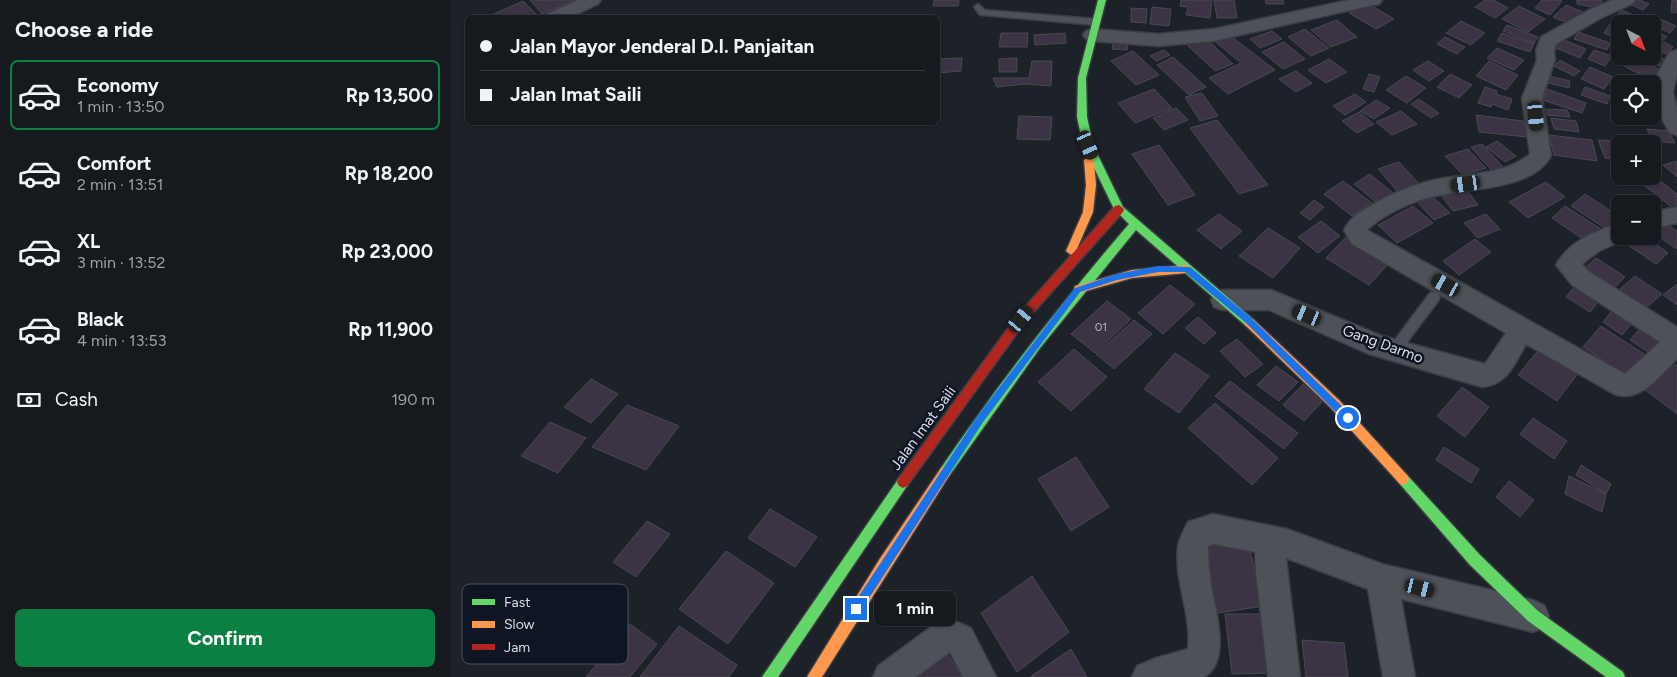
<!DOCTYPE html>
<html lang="en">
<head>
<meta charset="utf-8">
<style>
	:root { --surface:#16191e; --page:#23262b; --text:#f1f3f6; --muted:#9ea0a4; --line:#35383c; --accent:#0b8043 }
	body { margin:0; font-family:Figtree,sans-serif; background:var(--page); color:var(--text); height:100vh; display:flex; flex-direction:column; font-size:19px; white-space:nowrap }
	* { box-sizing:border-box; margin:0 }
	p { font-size:16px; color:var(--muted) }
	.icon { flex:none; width:28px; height:28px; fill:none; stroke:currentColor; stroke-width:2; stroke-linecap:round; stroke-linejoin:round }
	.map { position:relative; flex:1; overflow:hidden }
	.sheet { display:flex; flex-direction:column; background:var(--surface); width:450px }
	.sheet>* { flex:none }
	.banner { position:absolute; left:15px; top:15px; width:475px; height:110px; border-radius:8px; box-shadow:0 1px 4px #0004,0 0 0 1px var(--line); display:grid; align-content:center; height:110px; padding:0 15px; background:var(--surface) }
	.needle { width:32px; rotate:138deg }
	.controls { position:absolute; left:1161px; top:15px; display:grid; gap:10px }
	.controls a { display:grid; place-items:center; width:50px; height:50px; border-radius:8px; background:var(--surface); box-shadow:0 1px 4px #0004,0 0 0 1px var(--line); font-size:25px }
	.end { position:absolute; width:22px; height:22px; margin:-11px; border:6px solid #1a73e8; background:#fff; box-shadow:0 0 0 2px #fff }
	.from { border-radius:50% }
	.bubble { position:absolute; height:35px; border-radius:8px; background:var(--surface); box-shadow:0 1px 4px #0004,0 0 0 1px var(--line); font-size:16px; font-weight:700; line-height:35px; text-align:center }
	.car { position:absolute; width:15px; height:30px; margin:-15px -8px; border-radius:6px; box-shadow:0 0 4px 1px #0007; background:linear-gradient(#222 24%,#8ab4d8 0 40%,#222 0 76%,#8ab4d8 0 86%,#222 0) }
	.banner b { display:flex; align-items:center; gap:18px; height:48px; font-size:19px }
	.banner b+b { border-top:1px solid var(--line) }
	.banner i { width:12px; height:12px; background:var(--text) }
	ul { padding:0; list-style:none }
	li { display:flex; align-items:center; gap:15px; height:70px; margin:0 10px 8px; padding:0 5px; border:2px solid transparent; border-radius:8px }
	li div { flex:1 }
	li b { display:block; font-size:19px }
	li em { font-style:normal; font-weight:700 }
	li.active { border-color:var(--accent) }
	li>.icon { width:45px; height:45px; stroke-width:1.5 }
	h2 { padding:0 15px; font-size:22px; line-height:60px }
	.pay { display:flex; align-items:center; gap:12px; height:55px; padding:0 15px; font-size:19px }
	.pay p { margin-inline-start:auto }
	.action { display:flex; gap:10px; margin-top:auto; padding:10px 15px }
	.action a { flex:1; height:58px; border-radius:8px; background:var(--accent); color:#fff; font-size:20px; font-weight:700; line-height:58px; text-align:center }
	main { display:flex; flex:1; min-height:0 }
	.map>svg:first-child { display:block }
</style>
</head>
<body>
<main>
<section class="sheet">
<h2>Choose a ride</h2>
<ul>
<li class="active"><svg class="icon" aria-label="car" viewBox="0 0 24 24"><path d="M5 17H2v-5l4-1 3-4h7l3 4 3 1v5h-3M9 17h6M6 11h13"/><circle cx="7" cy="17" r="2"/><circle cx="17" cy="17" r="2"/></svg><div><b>Economy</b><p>1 min · 13:50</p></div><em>Rp 13,500</em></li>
<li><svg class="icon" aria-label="car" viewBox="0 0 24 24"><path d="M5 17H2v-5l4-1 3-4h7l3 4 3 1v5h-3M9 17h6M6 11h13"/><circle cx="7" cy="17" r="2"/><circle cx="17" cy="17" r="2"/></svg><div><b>Comfort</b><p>2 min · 13:51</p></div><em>Rp 18,200</em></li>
<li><svg class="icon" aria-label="car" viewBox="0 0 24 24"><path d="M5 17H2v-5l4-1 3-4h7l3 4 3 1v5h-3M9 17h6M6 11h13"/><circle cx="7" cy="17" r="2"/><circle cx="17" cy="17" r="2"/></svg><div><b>XL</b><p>3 min · 13:52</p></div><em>Rp 23,000</em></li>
<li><svg class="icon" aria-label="car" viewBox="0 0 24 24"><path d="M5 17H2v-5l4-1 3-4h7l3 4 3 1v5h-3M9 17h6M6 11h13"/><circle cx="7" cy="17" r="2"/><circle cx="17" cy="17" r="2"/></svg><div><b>Black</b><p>4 min · 13:53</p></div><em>Rp 11,900</em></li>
</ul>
<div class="pay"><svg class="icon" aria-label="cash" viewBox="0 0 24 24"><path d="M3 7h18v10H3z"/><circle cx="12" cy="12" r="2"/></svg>Cash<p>190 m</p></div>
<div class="action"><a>Confirm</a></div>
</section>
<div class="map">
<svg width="1227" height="677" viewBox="0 0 1227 677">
	<rect width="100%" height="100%" fill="#1d2128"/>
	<path fill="#3c3445" stroke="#494950" d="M80 0H125L92 14Z
		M484 0H509L508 6H483Z
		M731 0H762L760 18 736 15 738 7 730 6Z
		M764 0H784L787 18H767Z
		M815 0H833L834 4H816Z
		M1035 0H1043L1058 8 1045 18 1025 7Z
		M1092 0H1109L1112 1 1100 15 1085 8Z
		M1127 0H1152V9L1127 4Z
		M1184 0H1190L1199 4 1193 10 1180 4Z
		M1222 0H1227V13L1221 12Z
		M73 1 89 17H37Z
		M917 3 944 19 926 29 899 13Z
		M1116 5 1133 12 1120 24 1103 17Z
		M1069 6 1095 19 1078 32 1052 19Z
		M702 7 721 9 719 26 700 24Z
		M681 8 697 9 696 23 681 22Z
		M1171 10 1191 18 1187 24H1180L1165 18Z
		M1203 16 1226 26 1220 33 1198 23Z
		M887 20 907 37 881 47 861 30Z
		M1011 21 1035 33 1021 45 996 33Z
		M1160 24 1170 27V40L1154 33Z
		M1057 25 1088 37 1084 43 1053 31Z
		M855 29 879 48 861 56 838 37Z
		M1202 29 1217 37 1202 49Z
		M822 31 832 39 810 48 800 39Z
		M1128 32 1160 43 1157 50 1124 39Z
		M551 33H578L577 47H549Z
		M615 33 616 43 585 45 584 35Z
		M777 33 825 70 778 94 759 78 791 63 762 39Z
		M1052 33 1084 44 1080 52 1047 41Z
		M753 36 783 64 765 71 735 43Z
		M995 37 1015 47 1007 54 987 44Z
		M1107 37 1136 49 1130 58 1101 46Z
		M664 39 679 40 677 50 662 49Z
		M834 42 855 59 833 69 812 52Z
		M1214 42 1223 47 1216 54 1207 50Z
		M1047 48 1074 60 1064 70 1037 58Z
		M714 50 720 55 706 61 700 56Z
		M1144 50 1162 56 1155 66 1138 59Z
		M683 51 709 75 686 85 661 61Z
		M1202 53 1216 60 1209 66 1190 56H1202Z
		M1184 56 1210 70 1199 79 1172 65Z
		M723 57 756 87 739 95 707 65Z
		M512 58 511 71 488 73V59Z
		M567 58V72H549V59Z
		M879 59 897 72 876 83 858 70Z
		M1110 60 1130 71 1124 76 1104 66Z
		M582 61H602L601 86 576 84 547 87 543 78H579Z
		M978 61 994 71 979 81 963 70Z
		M1039 61 1068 75 1056 90 1026 76Z
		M1140 67 1163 77 1154 89 1131 79Z
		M846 71 862 83 846 92 829 79Z
		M919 74 930 77 924 92 913 89Z
		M1000 74 1022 85 1009 98 987 87Z
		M1095 75 1120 81 1119 88 1094 82Z
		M956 76 976 88 957 103 936 90Z
		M1168 79 1194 82 1195 84H1170V86Z
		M1035 87 1047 91 1046 94 1062 99 1058 110 1042 104 1041 107 1028 103Z
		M1135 87 1160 96 1157 104 1131 95Z
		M704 89 722 108 685 123 668 103Z
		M1097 89 1136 103 1132 113 1093 100Z
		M752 93 768 116 750 121 735 97Z
		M905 94 916 102 895 115 883 106Z
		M969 99 989 113 981 118 961 104Z
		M926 100 940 108 924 119 910 111Z
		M726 108 738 120 714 130 703 118Z
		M1093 109 1117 110 1120 117 1096 115Z
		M951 111 967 124 942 135 926 122Z
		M909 112 924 124 907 133 892 121Z
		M1202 113 1208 124 1186 123 1183 116H1202Z
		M1026 115 1073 121 1077 137 1029 132Z
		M569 116 602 117 600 140 567 139Z
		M1101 118 1126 121 1129 132 1104 129Z
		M767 120 818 185 789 194 740 128Z
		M1197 129 1219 131 1225 143 1203 141Z
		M1099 135 1142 140 1147 161 1104 155Z
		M1148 140 1176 142V144H1170V159L1155 158Z
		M1047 141 1066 156 1055 162 1036 147Z
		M1032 144 1054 168 1042 171 1021 147Z
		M709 145 745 195 718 205 682 154Z
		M1018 149 1036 168 1013 175 995 156Z
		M1227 161V177L1213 165Z
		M949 162 970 185 948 192 928 169Z
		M920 174 943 193 927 203 904 184Z
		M1208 179 1227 194V207L1224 209 1195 186Z
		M893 181 922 203 902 216 874 194Z
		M1096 182 1115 197 1078 218 1059 202Z
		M1016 189 1028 205 1003 211 991 195Z
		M1135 194 1170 217V221L1159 231 1121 206Z
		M981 195 1000 213 984 220 966 201Z
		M864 200 874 207 860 220 850 213Z
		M963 206 983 223 947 243 928 225Z
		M1115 206 1154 231 1140 244 1102 218Z
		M769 214 792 231 771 249 747 230Z
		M1036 214 1050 229 1028 238 1014 223Z
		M871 221 890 236 868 253 848 237Z
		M1217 225 1227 231V249L1206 235Z
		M818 228 850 248 823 278 789 256Z
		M898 235 941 261 919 285 876 258Z
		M1178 236H1194L1218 253 1206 264 1172 241Z
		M1025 239 1041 252 1009 275 993 261Z
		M1146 258 1175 277 1164 288 1135 268Z
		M1185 276 1212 294 1196 308 1170 289Z
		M1129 281 1153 296 1140 312 1116 297Z
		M1227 284V305L1213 295Z
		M720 285 745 304 713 334 688 313Z
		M657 301 681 319 645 353 621 334Z
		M1164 308 1184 321 1172 335 1153 322Z
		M748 317 766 333 754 344 735 328Z
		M684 320 702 334 664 369 646 354Z
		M1193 325 1215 339 1201 354 1180 340Z
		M1151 326 1197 356 1180 378 1133 347Z
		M787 339 813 364 795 377 770 351Z
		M1091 347 1129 372 1107 401 1068 375Z
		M624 349 657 377 621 411 588 382Z
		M725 353 759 376 729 413 694 389Z
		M1217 359 1227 366V414L1190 386Z
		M826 366 848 382 829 401 807 385Z
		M141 379 168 394 141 423 114 407Z
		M780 381 848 433 834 449 765 396Z
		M853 384 873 401 854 421 833 405Z
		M1012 387 1039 407 1015 437 987 416Z
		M765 403 828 458 802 485 738 428Z
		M177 405 229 426 196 470 142 447Z
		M1083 418 1117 441 1104 459 1070 434Z
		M100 422 136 438 108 473 71 456Z
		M994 447 1029 469 1021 483 986 460Z
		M626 457 659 507 621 531 588 479Z
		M1131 465 1161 484 1156 494 1126 475Z
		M1119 476 1156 494 1152 512 1115 494Z
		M1059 481 1084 500 1070 517 1046 497Z
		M320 509 367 537 345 567 298 538Z
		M197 521 220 534 186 577 163 562Z
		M797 539 814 606 761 614 746 547Z
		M276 551 324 583 278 644 229 609Z
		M582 576 619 632 567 672 531 613Z
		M775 614H811L820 673 782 674Z
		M180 624 207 644 180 677H136Z
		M229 626 287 665 279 677H190Z
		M852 640 894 643 898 677H856Z
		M621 649 637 677H580Z
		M496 652 512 677H465Z"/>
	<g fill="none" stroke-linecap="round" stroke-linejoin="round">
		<defs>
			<path id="lane" d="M528 4 535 10 646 19 650 22 646 25 532 15 529 14 524 7Z
				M984 292 988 293 990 297 988 301 949 353 945 354 941 353 939 349 941 345 980 293Z"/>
			<path id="street" d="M128 0H151L148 4 119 18H94L97 14Z
				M899 0H932L929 4 923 5 764 41 708 46 642 41 636 39 633 35 636 31 642 29 708 34 764 29Z
				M1162 0H1185L1182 4 1151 18 1106 44 1104 51 1105 60 1092 98 1101 156C1082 191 1016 188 981 197 960 202 933 215 917 230L1175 374 1210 342 1122 285 1106 265C1119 241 1146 231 1170 223V236H1179L1178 238 1149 251 1132 264 1138 271 1227 327V359C1210 375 1190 404 1164 394L1076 344C1064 365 1058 384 1032 387L919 354 819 310H773L764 307 761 300 764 293 773 290H821L932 336 1035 364 1056 333 902 244 894 230C901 216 912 211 925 203 945 192 967 183 989 179 1020 173 1055 175 1080 154L1072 98 1087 60 1086 51 1091 37 1139 10Z
				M1227 50V74L1223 92 1227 108V135L1220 133C1199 98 1198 86 1220 52Z
				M1227 207V223L1202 229V212Z
				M763 514 837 529 932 564 1083 600 1094 605 1099 616 1094 627 1083 632 951 599 965 677H933L918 589 836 558 850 677H818L806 572 805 552 763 544 758 546C758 559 759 572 761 585 765 609 782 662 754 677H682L687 666 706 658 738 649C742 615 724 582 728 547 729 539 734 530 738 522Z
				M502 620 521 628 546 677H513L500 652 466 677H423L428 666 481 627Z"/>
			<path id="fast" d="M648 0H656L636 78 637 117 643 145 673 207 804 320 806 323 804 326H796L686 230 590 348 499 476 495 478 491 476 489 472 491 468C549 383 612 302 679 224L664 209 633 145 627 117 628 78Z
				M953 473 957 475 1030 555 1088 611 1173 672 1175 677H1156L1078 621 1020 565 949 483 947 479 949 475Z
				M453 476 457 478 459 482 457 486 328 677H312L449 478Z"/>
			<path id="slow" d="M639 157 644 160 646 185 643 212 626 251 621 255 616 251 633 212 636 185 634 160Z
				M737 265 742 269 737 273 682 278 629 293 625 292 624 289 625 286 629 285 682 270Z
				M800 318 804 320 889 400 957 475 959 479 957 483 953 485 949 483 881 408 796 326 794 323 796 320Z
				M495 466 499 468 501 472 499 476 372 677H357L429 560 491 468Z"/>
			<path id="jam" d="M669 205 674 209 673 212 575 322 457 486 453 488 449 486 447 482 449 478 567 316 665 206Z"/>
		</defs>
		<use href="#lane" stroke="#3b3d43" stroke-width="3"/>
		<use href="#street" stroke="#3b3d43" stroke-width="3"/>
		<use href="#fast" stroke="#3b3d43" stroke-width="3"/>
		<use href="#slow" stroke="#3b3d43" stroke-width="3"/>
		<use href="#jam" stroke="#3b3d43" stroke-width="3"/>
		<use href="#lane" fill="#4e5158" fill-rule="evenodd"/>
		<use href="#street" fill="#4e5158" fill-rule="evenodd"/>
		<use href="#fast" fill="#63d668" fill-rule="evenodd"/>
		<use href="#slow" fill="#ff974d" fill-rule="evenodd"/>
		<use href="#jam" fill="#b3261e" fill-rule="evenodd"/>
	</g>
	<path fill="#1a73e8" d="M708 266 740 267 800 317 901 415V421H895L795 322 735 272H708L667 280 630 292 533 422 410 612H403V605L527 417 625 288 667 274Z"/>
	<g text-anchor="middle" stroke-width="5" stroke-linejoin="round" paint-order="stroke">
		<g font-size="12" fill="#b2b4bf">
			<text x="651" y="331">01</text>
		</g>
		<g font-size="15" fill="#d9dee8" stroke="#0f1623">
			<text transform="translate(933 344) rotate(20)" y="5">Gang Darmo</text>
			<text transform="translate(473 428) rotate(-54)" y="5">Jalan Imat Saili</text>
		</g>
	</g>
	<rect x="12" y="584" width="166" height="80" rx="8" fill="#0f1623" stroke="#4c525e" stroke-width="1"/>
	<rect x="22" y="599" width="23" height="6" fill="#63d668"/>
	<rect x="22" y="621" width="23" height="7" fill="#ff974d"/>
	<rect x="22" y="644" width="23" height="6" fill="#b3261e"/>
	<g font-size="14" fill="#d9dee8">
		<text x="54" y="607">Fast</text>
		<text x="54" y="629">Slow</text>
		<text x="54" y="652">Jam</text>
	</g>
</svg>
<div class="controls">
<a><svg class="needle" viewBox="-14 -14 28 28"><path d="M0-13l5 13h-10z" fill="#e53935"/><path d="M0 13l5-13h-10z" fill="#9ea0a4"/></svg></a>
<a><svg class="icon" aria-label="locate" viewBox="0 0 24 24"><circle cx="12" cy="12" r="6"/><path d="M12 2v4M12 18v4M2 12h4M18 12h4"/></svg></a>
<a>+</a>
<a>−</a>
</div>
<i class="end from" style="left:898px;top:418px"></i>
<i class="end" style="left:406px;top:609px"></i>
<div class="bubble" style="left:424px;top:591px;width:82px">1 min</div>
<i class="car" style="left:1086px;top:116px;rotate:175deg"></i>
<i class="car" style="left:638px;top:145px;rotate:156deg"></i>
<i class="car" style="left:1016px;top:184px;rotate:262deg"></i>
<i class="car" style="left:996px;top:285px;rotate:299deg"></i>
<i class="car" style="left:857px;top:315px;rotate:293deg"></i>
<i class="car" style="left:571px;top:319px;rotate:40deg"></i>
<i class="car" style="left:970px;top:588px;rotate:104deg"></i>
<div class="banner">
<b><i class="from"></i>Jalan Mayor Jenderal D.I. Panjaitan</b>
<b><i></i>Jalan Imat Saili</b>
</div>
</div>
</main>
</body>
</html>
